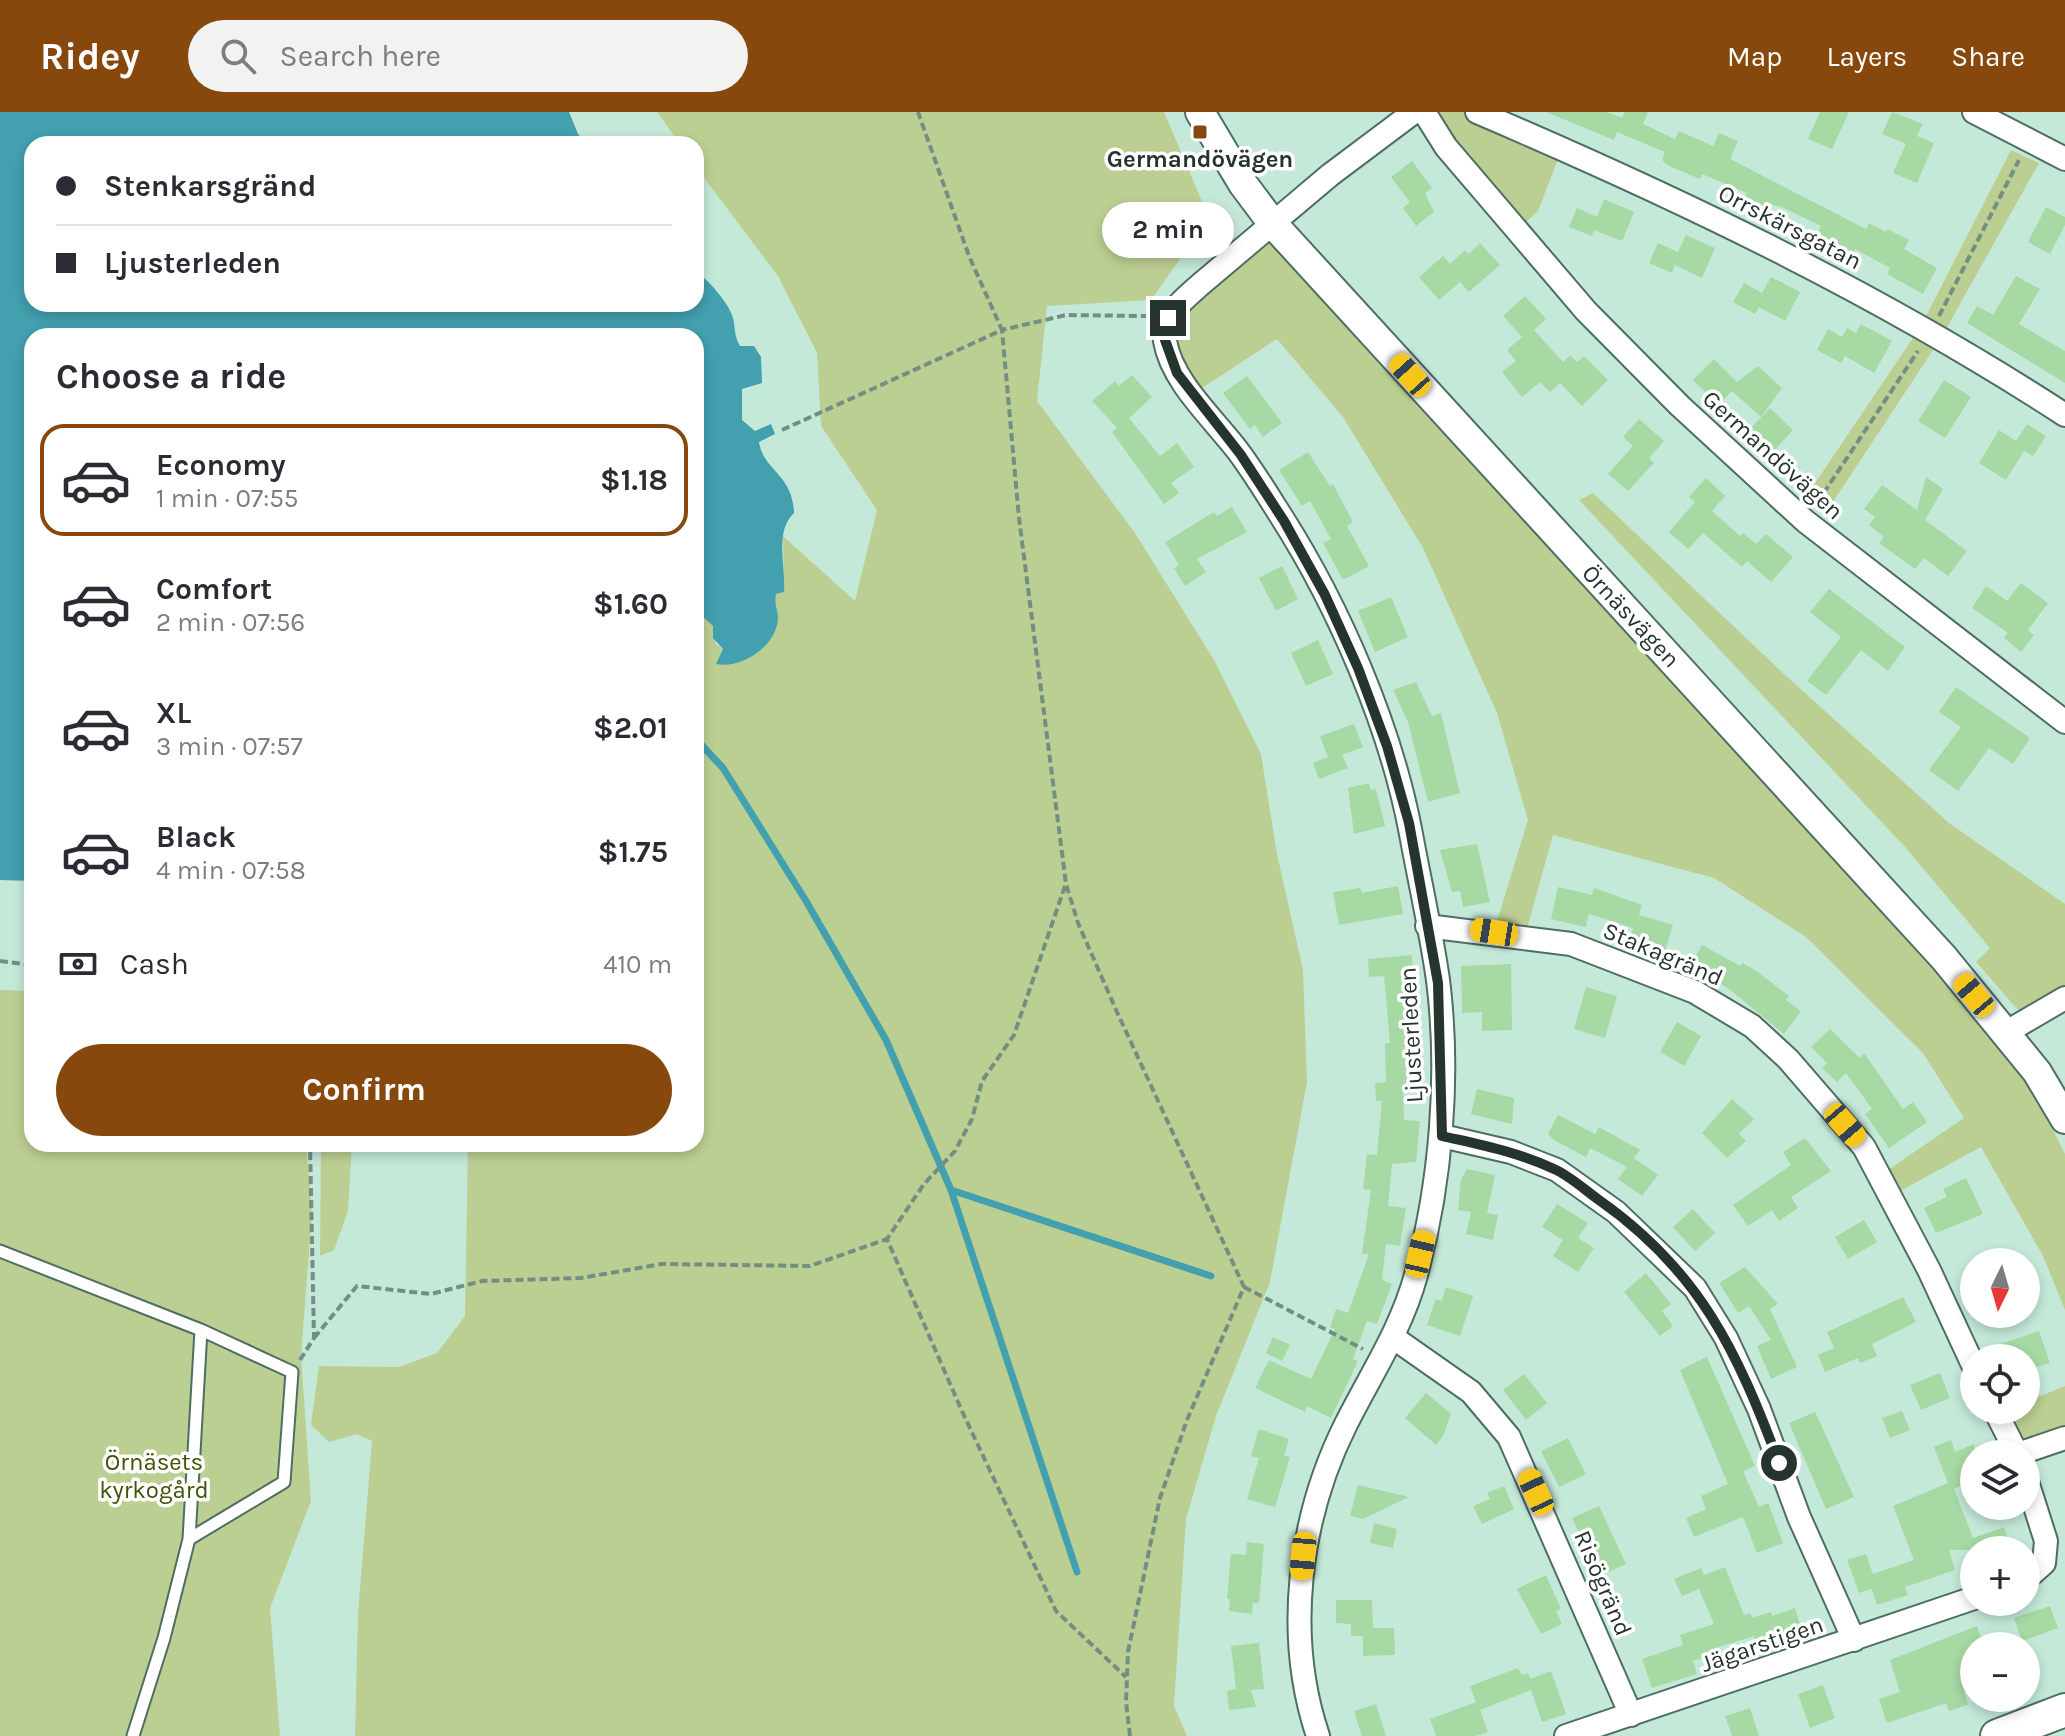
<!DOCTYPE html>
<html lang="en">
<head>
<meta charset="utf-8">
<style>
	:root { --surface:#fff; --page:#f2f2f3; --text:#2b2b33; --muted:#7c7c81; --line:#e1e1e2; --accent:#87480d }
	body { margin:0; font-family:Karla,sans-serif; background:var(--page); color:var(--text); height:100vh; display:flex; flex-direction:column; font-size:30px; white-space:nowrap }
	* { box-sizing:border-box; margin:0 }
	p { font-size:26px; color:var(--muted) }
	.icon { flex:none; width:44px; height:44px; fill:none; stroke:currentColor; stroke-width:2; stroke-linecap:round; stroke-linejoin:round }
	.map { position:relative; flex:1; overflow:hidden }
	.panel { position:absolute; left:24px; top:216px; width:680px; height:824px; display:flex; flex-direction:column; background:var(--surface); border-radius:24px; box-shadow:0 4px 12px #0003 }
	.panel>* { flex:none }
	.top-card { position:absolute; left:24px; top:24px; width:680px; height:176px; border-radius:24px; box-shadow:0 4px 12px #0003; display:grid; align-content:center; height:176px; padding:0 32px; background:var(--surface) }
	.needle { width:52px; rotate:185deg }
	.fabs { position:absolute; left:1960px; top:1136px; display:grid; gap:16px }
	.fabs a { display:grid; place-items:center; width:80px; height:80px; border-radius:50%; background:var(--surface); box-shadow:0 4px 12px #0003; font-size:40px }
	.end { position:absolute; width:36px; height:36px; margin:-18px; border:10px solid #26342e; background:#fff; box-shadow:0 0 0 4px #fff }
	.from { border-radius:50% }
	.bubble { position:absolute; height:56px; border-radius:28px; background:var(--surface); box-shadow:0 4px 12px #0003; font-size:26px; font-weight:700; line-height:56px; text-align:center }
	.car { position:absolute; width:24px; height:48px; margin:-24px -12px; border-radius:10px; box-shadow:0 0 6px 2px #0007; background:linear-gradient(#f5c518 24%,#345 0 40%,#f5c518 0 76%,#345 0 86%,#f5c518 0) }
	.top-card b { display:flex; align-items:center; gap:28px; height:76px; font-size:30px }
	.top-card b+b { border-top:2px solid var(--line) }
	.top-card i { width:20px; height:20px; background:var(--text) }
	ul { padding:0; list-style:none }
	li { display:flex; align-items:center; gap:24px; height:112px; margin:0 16px 12px; padding:0 16px; border:4px solid transparent; border-radius:24px }
	li div { flex:1 }
	li b { display:block; font-size:30px }
	li em { font-style:normal; font-weight:700 }
	li.on { border-color:var(--accent) }
	li>.icon { width:72px; height:72px; stroke-width:1.5 }
	h2 { padding:0 32px; font-size:36px; line-height:96px }
	.pay { display:flex; align-items:center; gap:20px; height:88px; padding:0 32px; font-size:30px }
	.pay p { margin-inline-start:auto }
	.action { display:flex; gap:16px; margin-top:auto; padding:16px 32px }
	.action a { flex:1; height:92px; border-radius:48px; background:var(--accent); color:#fff; font-size:32px; font-weight:700; line-height:92px; text-align:center }
	header { display:flex; align-items:center; gap:48px; box-sizing:border-box; height:112px; padding:0 40px; background:var(--accent); color:#fff }
	header strong { font-size:38px }
	nav { display:flex; gap:44px; margin-inline-start:auto; font-size:28px }
	.search { width:560px; height:72px; background:var(--page); display:flex; align-items:center; gap:20px; box-sizing:border-box; padding:0 28px; border-radius:44px; color:var(--muted); font-size:30px }
	.map>svg:first-child { display:block }
</style>
</head>
<body>
<header>
<strong>Ridey</strong>
<div class="search"><svg class="icon" aria-label="search" viewBox="0 0 24 24"><circle cx="10" cy="10" r="6"/><path d="M15 15l6 6"/></svg>Search here</div>
<nav><a>Map</a><a>Layers</a><a>Share</a></nav>
</header>
<div class="map">
<svg width="2065" height="1624" viewBox="0 0 2065 1624">
	<rect width="100%" height="100%" fill="#c5e9d9"/>
	<path fill="#bccf93" d="M657 0H1164L1209 106 1151 188 1047 194 1037 289 1135 421 1214 548 1261 642 1277 742 1303 858 1307 970 1270 1170 1216 1304 1186 1407 1174 1594 1187 1624H355L358 1502 372 1329 357 1322 329 1330 311 1313 319 1254 399 1255 437 1241 465 1204 468 1032H696V504L701 503 713 514 716 532 723 537 717 551C756 547 768 540 777 501L774 494 776 482 784 480 783 424 855 489 877 398 821 314 817 241 778 164 696 55V32H680Z
		M1422 0H1475L1562 37 1538 99 1516 119Z
		M2011 38 2039 51 1941 226 1825 402 1805 386 1921 214Z
		M1273 113 2005 920 2065 1042V1198L2043 1144 1981 1035 1891 1084 1879 1064 1964 1006 1923 941 1806 825 1714 766 1553 723 1525 824 1494 819 1528 708 1497 601 1423 436 1343 305 1277 227 1193 282 1165 232 1178 191Z
		M1593 381 1784 562 1949 711 2065 792V885L2027 908 1976 850 1990 836 1906 736 1579 388Z
		M0 878 32 879V1032H306L312 1101 301 1244 311 1389 270 1496 280 1624H0Z
		M321 1032H352L348 1099 334 1138 320 1144Z
		M2065 1274V1327L2022 1342 2004 1298H2026V1290Z"/>
	<path fill="#42a0af" d="M0 0H569L578 22 587 32H32V192H696V159C708 168 727 189 732 203 736 214 733 222 740 234H754L761 245 762 271 742 277V308L755 319 771 312 775 322 759 330C763 358 793 362 794 401 774 420 786 454 784 480L776 482C774 493 778 498 778 507 776 535 741 557 716 552L723 537 713 526V514L701 503 696 504V224H32V769L0 768Z"/>
	<g fill="none" stroke-linecap="round" stroke-linejoin="round">
		<path stroke="#42a0af" stroke-width="7" d="M696 627 723 656 806 789 886 928 951 1078 1077 1460
			M951 1078 1211 1164"/>
	</g>
	<path fill="#a6d9a4" d="M1546 0H1607L1622 6 1625 0H1648L1643 12 1675 27 1679 19 1713 34 1719 21 1738 29 1730 47 1866 117 1869 111 1886 120 1887 117 1909 128 1904 137 1937 156 1923 182 1887 162 1890 156 1855 137 1853 142 1816 123 1821 114 1786 97 1771 92 1767 99 1744 86 1747 81 1702 62 1700 67 1669 54 1662 48 1665 40 1617 20 1614 28Z
		M1820 0H1849L1832 37 1808 27Z
		M1892 0 1923 12 1917 24 1934 31 1917 71 1893 61 1906 32 1882 22Z
		M1412 49 1432 76 1425 81 1434 100 1416 114 1403 96 1410 90 1391 65Z
		M1604 87 1634 100 1622 129 1594 118 1592 124 1569 115 1577 96 1597 105Z
		M2046 95 2065 105V113L2050 142 2028 130Z
		M1686 123 1715 136 1702 166 1675 153 1672 161 1649 151 1658 131 1678 140Z
		M1480 131 1500 153 1469 180 1460 170 1439 188 1419 165 1443 144 1450 152 1465 138 1469 142Z
		M2016 164 2040 177 2019 212 2065 239V271L1967 211 1977 194 1993 203Z
		M1771 165 1800 180 1785 209 1759 195 1755 202 1733 190 1744 171 1762 181Z
		M1525 184 1546 207 1534 218 1563 250 1570 243 1577 250 1584 244 1608 268 1582 294 1560 271 1550 280 1540 270 1522 285 1502 260 1516 249 1507 238 1522 225 1503 204Z
		M1861 212 1892 229 1874 261 1845 244 1841 251 1817 238 1828 217 1842 225 1847 216 1856 221Z
		M1714 247 1737 270 1758 254 1782 276 1761 305 1732 279 1718 293 1693 268Z
		M1132 263 1152 285 1129 306 1160 344 1177 331 1194 355 1171 371 1179 381 1164 392 1112 320 1117 316 1092 289 1115 269 1119 274Z
		M1247 264 1282 311 1263 325 1255 313 1250 317 1223 281Z
		M1944 268 1971 285 1945 326 1918 309Z
		M1770 296 1793 318 1774 339 1750 317Z
		M1639 307 1664 329 1649 346 1654 351 1628 379 1608 362 1633 334 1623 325Z
		M2027 312 2046 324 2033 344 2024 339 2006 368 1979 351 1999 318 2016 329Z
		M1308 340 1330 374 1333 372 1353 410 1347 414 1369 454 1343 468 1323 431 1331 427 1310 389 1302 394 1279 358Z
		M1926 365 1943 377 1925 408 1967 439 1948 464 1924 446 1915 457 1879 431 1884 425 1869 413 1875 405 1864 397 1882 373 1917 398Z
		M1706 366 1725 384 1712 399 1740 424 1743 421 1756 432 1766 422 1793 445 1771 470 1747 449 1742 455 1703 421 1688 437 1669 420 1695 390 1689 385Z
		M1232 395 1247 420 1197 447 1206 460 1185 474 1174 456 1179 453 1165 430 1214 400 1217 404Z
		M1282 454 1298 487 1276 499 1259 466Z
		M2021 471 2048 491 2028 518 2034 523 2021 540 2004 526 2008 521 1972 496 1986 474 2007 489Z
		M1829 477 1905 535 1888 559 1861 538 1826 583 1807 569 1841 525 1810 500Z
		M1391 485 1408 525 1375 540 1358 499Z
		M1318 528 1333 562 1306 574 1291 541Z
		M1416 570 1432 604 1441 601 1460 681 1428 690 1408 610 1393 578Z
		M1956 575 2030 626 2013 652 1989 636 1958 679 1929 658 1961 615 1939 600Z
		M1354 612 1363 635 1342 643 1348 656 1319 667 1313 651 1328 645 1320 624Z
		M1369 671 1371 678 1376 677 1385 714 1354 722 1348 676Z
		M1477 732 1490 790 1463 795 1460 779 1452 780 1440 738Z
		M1398 774 1403 802 1339 813 1333 780 1360 776 1362 781Z
		M1558 775 1592 783 1594 776 1642 793 1639 803 1673 813 1664 842 1628 831 1633 816 1589 802 1586 815 1551 807Z
		M1702 833 1740 854 1742 851 1755 858 1789 884 1786 888 1801 899 1784 922 1728 876 1689 856Z
		M1412 843 1419 972 1403 973 1404 1008 1420 1009 1416 1050 1392 1052 1388 1094 1406 1096 1400 1134 1386 1132 1382 1168 1392 1172 1377 1212 1367 1209 1353 1247 1358 1249 1331 1306 1307 1294 1305 1300 1255 1276 1269 1248 1311 1267 1335 1217 1330 1215 1336 1197 1348 1201 1369 1142H1362L1371 1078 1363 1077 1367 1042 1377 1043 1382 989H1376L1375 971 1386 970 1385 931H1390L1384 864 1369 865 1368 847Z
		M1511 852 1512 918 1482 919V900L1462 901 1461 854Z
		M1586 875 1617 884 1605 926 1574 917Z
		M1677 910 1701 924 1684 954 1660 940Z
		M1830 917 1860 946 1864 941 1903 997 1913 990 1927 1010 1889 1036 1865 1002 1872 997 1846 961 1837 970 1822 956 1827 951 1811 935Z
		M1477 977 1514 986 1512 1012 1471 1002Z
		M1732 987 1754 1007 1739 1022 1746 1029 1727 1046 1702 1021Z
		M1558 1003 1595 1022 1599 1015 1640 1038 1634 1046 1658 1063 1642 1084 1618 1067 1627 1055 1590 1036 1586 1045 1554 1028 1548 1022Z
		M1805 1026 1831 1059 1791 1085 1798 1096 1779 1109 1772 1098 1748 1114 1733 1093 1791 1053 1783 1040Z
		M1467 1057 1495 1063 1487 1101 1498 1103 1493 1128 1466 1122 1471 1100 1458 1098 1461 1067Z
		M1966 1066 1983 1102 1936 1121 1924 1096 1947 1085 1943 1077Z
		M1557 1092 1588 1111 1578 1126 1594 1136 1578 1160 1553 1144 1563 1128 1542 1115Z
		M1693 1097 1715 1121 1695 1139 1673 1115Z
		M1864 1108 1877 1130 1848 1147 1835 1125Z
		M1745 1155 1778 1192 1770 1197 1797 1255 1771 1267 1757 1234 1771 1228 1749 1194 1738 1201 1719 1171Z
		M1646 1161 1671 1192 1662 1199 1673 1214 1660 1224 1624 1180Z
		M1446 1175 1473 1184 1460 1224 1427 1213 1436 1187 1442 1189Z
		M1903 1185 1916 1210 1872 1232 1877 1244 1860 1251 1858 1246 1825 1260 1818 1243 1834 1236 1827 1220Z
		M2039 1219 2050 1251 2026 1258V1246H1985L1982 1238Z
		M1273 1225 1290 1233 1282 1249 1266 1241Z
		M1707 1245 1755 1354 1743 1359 1759 1395 1768 1391 1783 1431 1757 1441 1743 1405 1694 1425 1686 1406 1706 1397 1701 1384 1728 1372 1680 1258Z
		M1940 1261 1950 1286 1921 1298 1910 1273Z
		M1524 1262 1547 1291 1526 1308 1503 1278Z
		M1426 1281 1451 1302 1443 1324 1436 1333 1405 1306Z
		M1902 1299 1910 1318 1890 1326 1882 1306Z
		M1815 1300 1854 1385 1826 1397 1789 1311Z
		M1259 1317 1289 1327 1284 1344 1290 1345 1275 1395 1247 1387 1259 1346 1251 1344Z
		M1568 1326 1586 1362 1559 1375 1541 1339Z
		M1951 1328 1955 1340 1974 1332V1368L1954 1377 1973 1426 2004 1415 2012 1438H1949L1955 1458 1905 1475 1908 1483 1877 1493 1872 1477 1859 1481 1847 1448 1866 1442 1873 1462 1914 1448 1893 1394 1948 1371 1934 1335Z
		M1358 1373 1409 1385 1363 1407 1350 1404Z
		M1504 1374 1514 1397 1482 1412 1473 1394 1490 1387 1487 1381Z
		M1599 1394 1626 1452 1599 1464 1572 1406Z
		M1374 1411 1397 1417 1393 1436 1370 1431Z
		M1247 1430 1264 1432 1259 1491H1253L1252 1502 1229 1499 1230 1487H1227L1231 1442 1246 1443Z
		M1725 1455 1744 1503 1750 1501 1752 1506 1771 1500 1772 1504 1795 1496 1803 1523 1779 1531 1777 1526 1757 1532 1754 1524 1713 1537 1715 1542 1693 1549 1697 1562 1652 1576 1642 1547 1683 1533 1680 1523 1714 1512 1699 1477 1682 1484 1674 1467 1701 1456 1704 1463Z
		M1546 1463 1561 1497 1556 1499 1562 1512 1541 1522 1517 1477Z
		M1336 1488H1372L1373 1516H1394L1395 1543 1363 1544V1524H1351V1512L1336 1511Z
		M2050 1494 2058 1516 2022 1529 2014 1506Z
		M1977 1514 1984 1534H1974V1576L1964 1579 1968 1593 1949 1599 1946 1591 1887 1611 1879 1587 1900 1580 1890 1548Z
		M1259 1531 1264 1577 1251 1578 1256 1595 1229 1598 1227 1579 1236 1577 1231 1534Z
		M1518 1556 1522 1563 1528 1561 1530 1567 1551 1559 1566 1602 1542 1610 1531 1578 1480 1598 1488 1620 1476 1624H1436L1430 1607 1476 1590 1470 1574Z
		M1823 1573 1835 1606 1810 1616 1798 1582Z
		M1376 1592 1386 1624H1362L1354 1599Z
		M1750 1596 1759 1624H1732L1725 1604Z"/>
	<g fill="none" stroke-linecap="round" stroke-linejoin="round">
		<defs>
			<path id="service" d="M0 1139 201 1218 189 1427 164 1526 133 1624
				M189 1427 284 1370 292 1260 201 1218"/>
			<path id="minor" d="M1424 0 1446 35 1586 199 1680 294 1805 409 2065 610
				M1477 0C1681 87 1879 182 2065 303
				M1974 0 2065 47
				M1427 814 1571 832 1695 880 1752 914 1788 947 1864 1035 1929 1158 1974 1255
				M2005 921 2065 886
				M1442 1024 1511 1040 1557 1058 1616 1100 1695 1176 1726 1226 1759 1297 1799 1405 1854 1528
				M1394 1226 1471 1280 1509 1325 1631 1603
				M1995 1298 2017 1342
				M2018 1342 2065 1326
				M2026 1366 2046 1429 2044 1451 2026 1467
				M1318 1624C1284 1523 1299 1406 1346 1312 1371 1262 1401 1218 1416 1163 1441 1071 1450 963 1438 868 1431 819 1420 771 1411 722 1391 615 1339 495 1281 404 1267 382 1253 359 1238 339 1213 306 1172 270 1165 229 1162 203 1184 187 1201 172L1330 63 1414 0
				M1566 1624 1974 1486"/>
			<path id="tertiary" d="M1200 0 1243 72 1273 112 1944 846 2037 960 2065 1007"/>
			<path id="secondary" d="M1997 1624 2065 1598"/>
		</defs>
		<use href="#service" stroke="#4d6e60" stroke-width="15"/>
		<use href="#minor" stroke="#4d6e60" stroke-width="26"/>
		<use href="#tertiary" stroke="#4d6e60" stroke-width="32"/>
		<use href="#secondary" stroke="#4d6e60" stroke-width="36"/>
		<path stroke="#758e83" stroke-width="4" stroke-dasharray="8 4" stroke-linecap="butt" d="M1939 204 2019 48
			M782 318 1002 218 969 144 918 0
			M1817 391 1918 239
			M1065 774 1014 923 982 969 972 1007 955 1039 924 1072 887 1127 961 1297 1056 1499 1126 1565
			M0 849 32 853
			M1244 1175 1363 1237
			M314 1226 357 1174 431 1182 482 1169 581 1166 662 1152 810 1154 887 1127
			M300 1248 314 1226 310 1032
			M1130 1624 1126 1590 1128 1540 1160 1386 1187 1308 1244 1175 1117 900 1078 811 1066 772 1019 406 1002 218 1066 203 1146 204"/>
		<use href="#service" stroke="#fff" stroke-width="11"/>
		<use href="#minor" stroke="#fff" stroke-width="22"/>
		<use href="#tertiary" stroke="#fff" stroke-width="28"/>
		<use href="#secondary" stroke="#fff" stroke-width="32"/>
	</g>
	<g fill="none" stroke-linecap="round" stroke-linejoin="round">
		<path stroke="#26342e" stroke-width="10" d="M1168 206 1165 228 1177 261 1241 343 1284 409 1325 483 1358 556 1387 634 1409 711 1438 871 1442 1024C1481 1033 1518 1040 1554 1057 1570 1064 1585 1078 1599 1088 1700 1159 1737 1239 1779 1351"/>
	</g>
	<rect fill="#87480d" stroke="#fff" stroke-width="3" x="1192" y="12" width="16" height="16" rx="4"/>
	<g text-anchor="middle" stroke-width="7" stroke-linejoin="round" paint-order="stroke">
		<g font-size="24" font-weight="bold" fill="#26342e" stroke="#fff">
			<text x="1200" y="55">Germandövägen</text>
		</g>
		<g font-size="24" fill="#26342e" stroke="#fff">
			<text transform="translate(1790 115) rotate(27)" y="8">Orrskärsgatan</text>
			<text transform="translate(1773 343) rotate(42)" y="8">Germandövägen</text>
			<text transform="translate(1631 504) rotate(47)" y="8">Örnäsvägen</text>
			<text transform="translate(1663 842) rotate(23)" y="8">Stakagränd</text>
			<text transform="translate(1411 923) rotate(-93)" y="8">Ljusterleden</text>
			<text transform="translate(1603 1471) rotate(67)" y="8">Risögränd</text>
			<text transform="translate(1762 1532) rotate(-19)" y="8">Jägarstigen</text>
		</g>
		<g font-size="24" fill="#425308" stroke="#fff">
			<text x="154" y="1358">Örnäsets<tspan x="154" dy="28">kyrkogård</tspan></text>
		</g>
	</g>
</svg>
<div class="fabs">
<a><svg class="needle" viewBox="-14 -14 28 28"><path d="M0-13l5 13h-10z" fill="#e53935"/><path d="M0 13l5-13h-10z" fill="#7c7c81"/></svg></a>
<a><svg class="icon" aria-label="locate" viewBox="0 0 24 24"><circle cx="12" cy="12" r="6"/><path d="M12 2v4M12 18v4M2 12h4M18 12h4"/></svg></a>
<a><svg class="icon" aria-label="layers" viewBox="0 0 24 24"><path d="M12 4l9 5-9 5-9-5zM3 14l9 5 9-5"/></svg></a>
<a>+</a>
<a>−</a>
</div>
<i class="end from" style="left:1779px;top:1351px"></i>
<i class="end" style="left:1168px;top:206px"></i>
<div class="bubble" style="left:1102px;top:90px;width:132px">2 min</div>
<i class="car" style="left:1410px;top:263px;rotate:318deg"></i>
<i class="car" style="left:1494px;top:820px;rotate:279deg"></i>
<i class="car" style="left:1974px;top:883px;rotate:320deg"></i>
<i class="car" style="left:1845px;top:1013px;rotate:139deg"></i>
<i class="car" style="left:1420px;top:1142px;rotate:13deg"></i>
<i class="car" style="left:1536px;top:1380px;rotate:335deg"></i>
<i class="car" style="left:1303px;top:1444px;rotate:185deg"></i>
<div class="top-card">
<b><i class="from"></i>Stenkarsgränd</b>
<b><i></i>Ljusterleden</b>
</div>
<section class="panel">
<h2>Choose a ride</h2>
<ul>
<li class="on"><svg class="icon" aria-label="car" viewBox="0 0 24 24"><path d="M5 17H2v-5l4-1 3-4h7l3 4 3 1v5h-3M9 17h6M6 11h13"/><circle cx="7" cy="17" r="2"/><circle cx="17" cy="17" r="2"/></svg><div><b>Economy</b><p>1 min · 07:55</p></div><em>$1.18</em></li>
<li><svg class="icon" aria-label="car" viewBox="0 0 24 24"><path d="M5 17H2v-5l4-1 3-4h7l3 4 3 1v5h-3M9 17h6M6 11h13"/><circle cx="7" cy="17" r="2"/><circle cx="17" cy="17" r="2"/></svg><div><b>Comfort</b><p>2 min · 07:56</p></div><em>$1.60</em></li>
<li><svg class="icon" aria-label="car" viewBox="0 0 24 24"><path d="M5 17H2v-5l4-1 3-4h7l3 4 3 1v5h-3M9 17h6M6 11h13"/><circle cx="7" cy="17" r="2"/><circle cx="17" cy="17" r="2"/></svg><div><b>XL</b><p>3 min · 07:57</p></div><em>$2.01</em></li>
<li><svg class="icon" aria-label="car" viewBox="0 0 24 24"><path d="M5 17H2v-5l4-1 3-4h7l3 4 3 1v5h-3M9 17h6M6 11h13"/><circle cx="7" cy="17" r="2"/><circle cx="17" cy="17" r="2"/></svg><div><b>Black</b><p>4 min · 07:58</p></div><em>$1.75</em></li>
</ul>
<div class="pay"><svg class="icon" aria-label="cash" viewBox="0 0 24 24"><path d="M3 7h18v10H3z"/><circle cx="12" cy="12" r="2"/></svg>Cash<p>410 m</p></div>
<div class="action"><a>Confirm</a></div>
</section>
</div>
</body>
</html>
